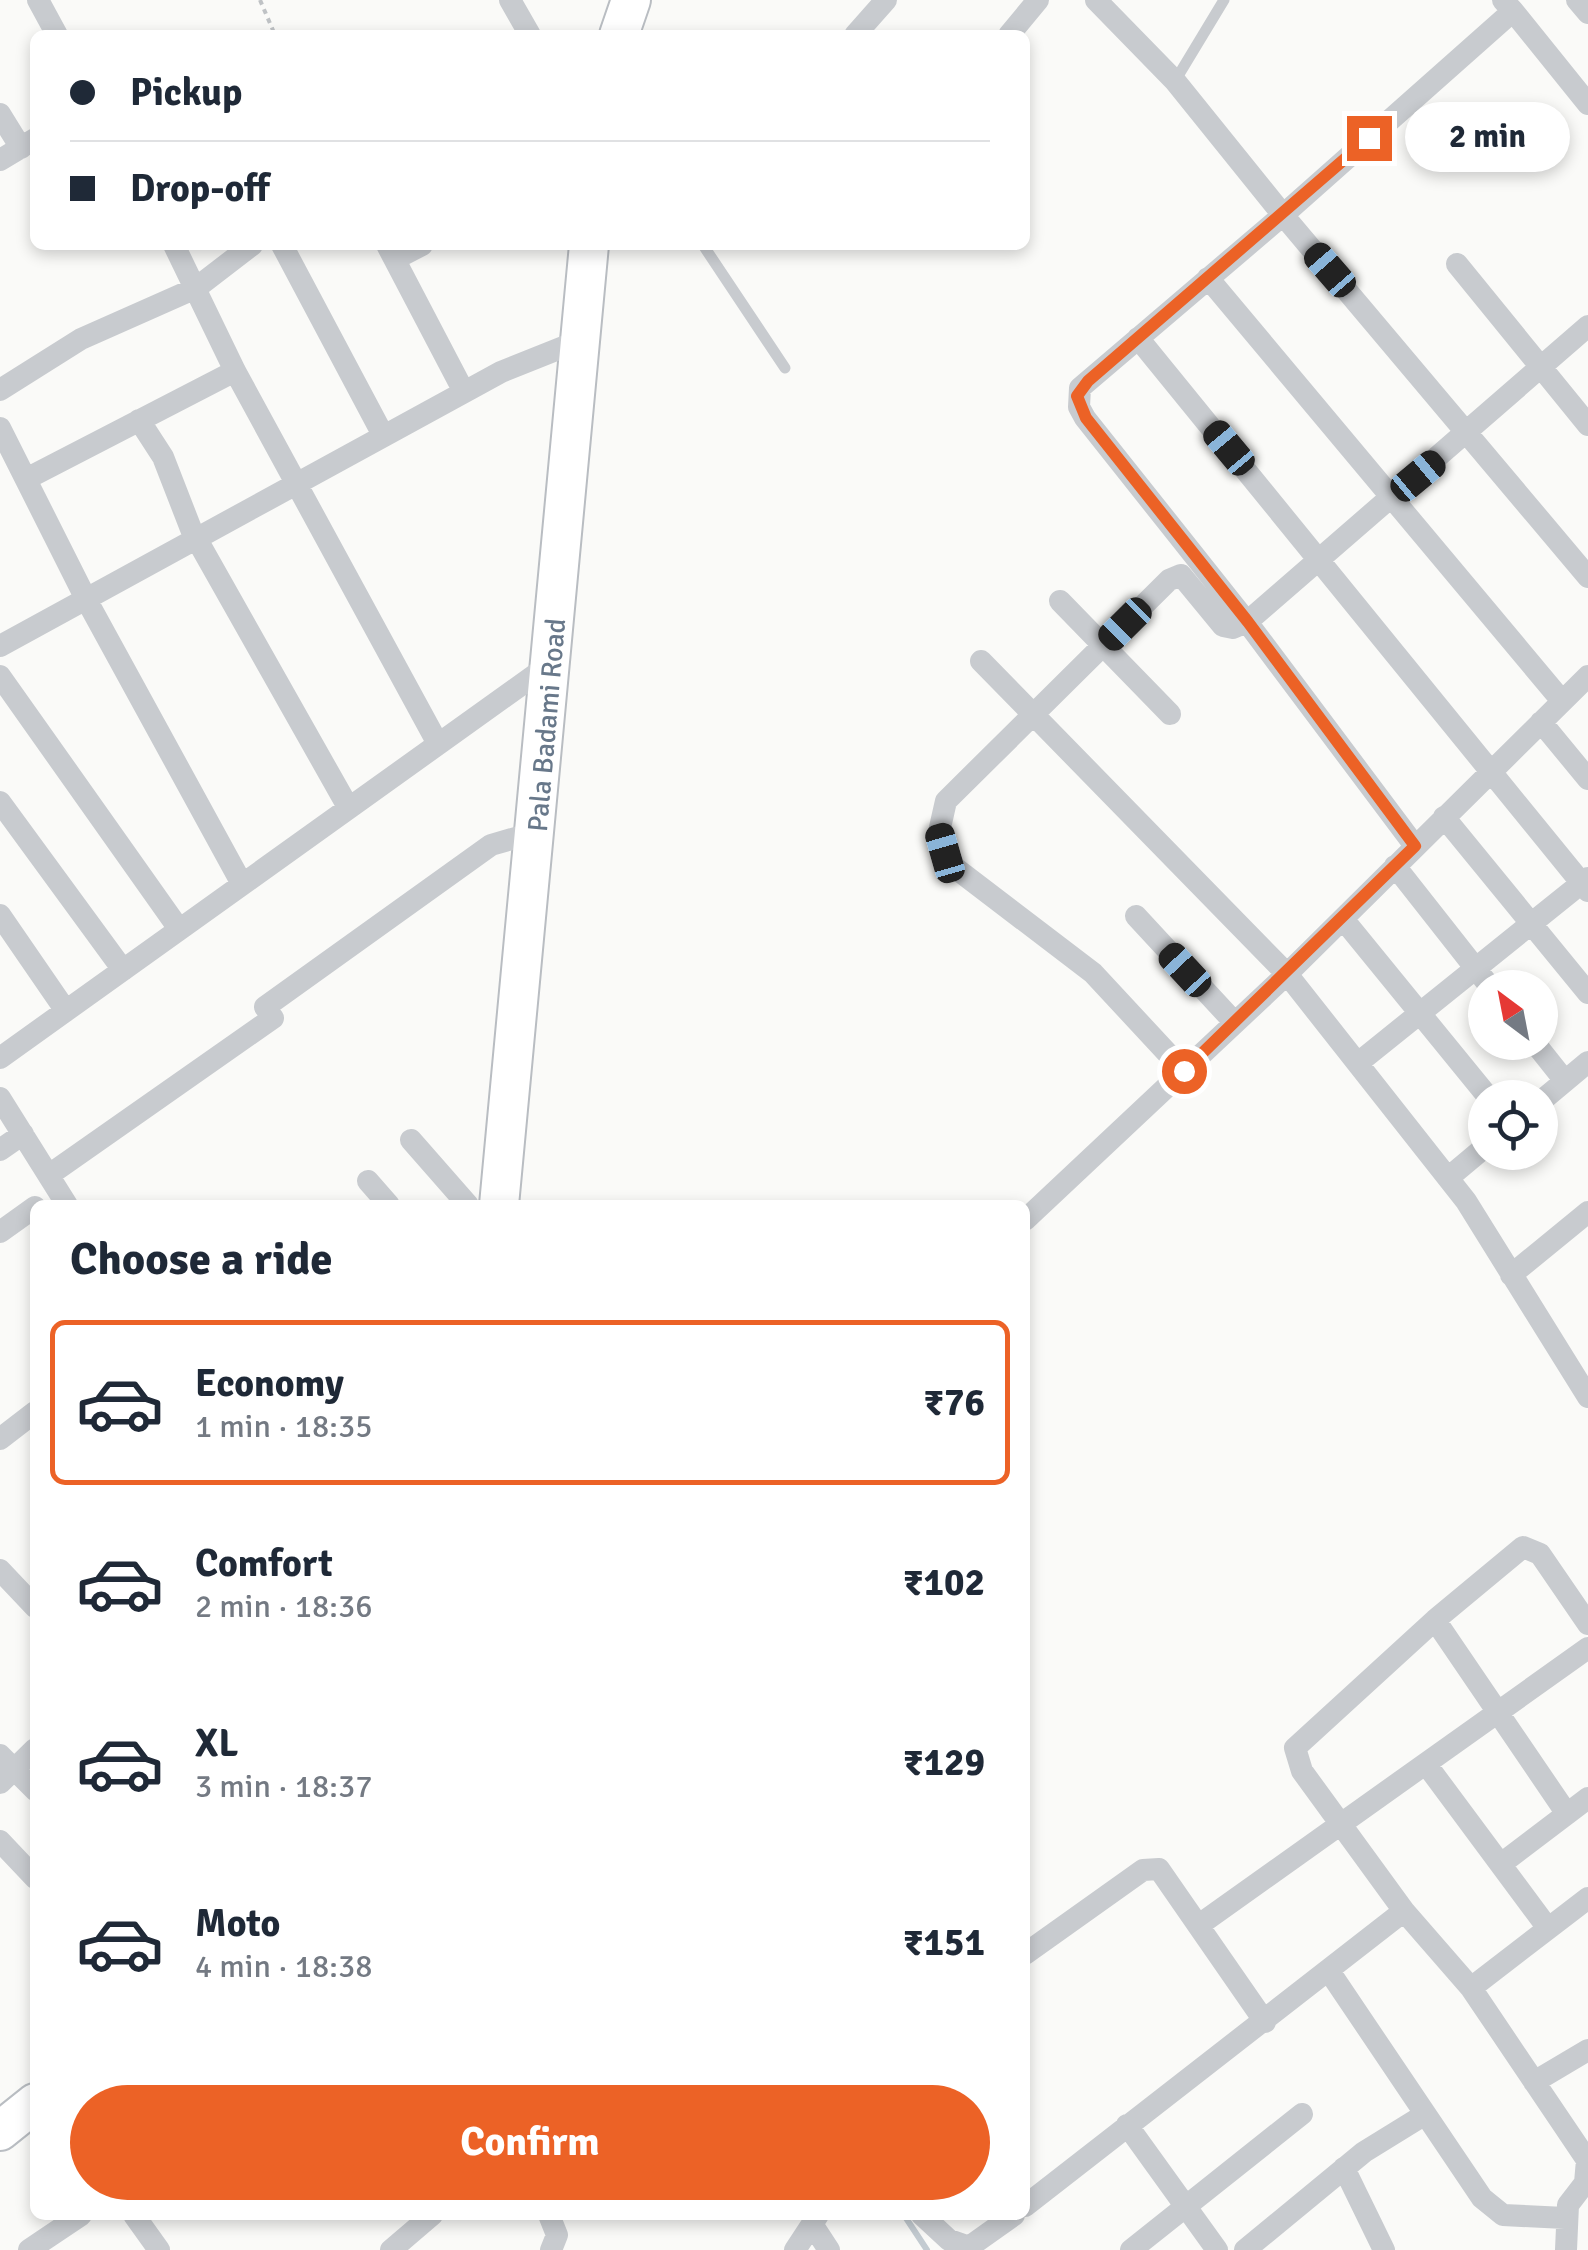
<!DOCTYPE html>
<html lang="en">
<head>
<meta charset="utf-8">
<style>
	:root { --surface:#fff; --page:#f2f2f3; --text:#1f2937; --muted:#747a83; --line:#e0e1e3; --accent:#ec6226 }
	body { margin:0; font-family:Signika,sans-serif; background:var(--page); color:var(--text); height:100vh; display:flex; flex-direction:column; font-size:38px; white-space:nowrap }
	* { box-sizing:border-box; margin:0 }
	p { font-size:32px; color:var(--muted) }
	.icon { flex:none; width:55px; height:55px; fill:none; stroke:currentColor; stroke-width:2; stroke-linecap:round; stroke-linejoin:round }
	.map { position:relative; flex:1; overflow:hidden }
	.sheet { position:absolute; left:30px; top:1200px; width:1000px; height:1020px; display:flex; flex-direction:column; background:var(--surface); border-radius:15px; box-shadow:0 5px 15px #0003 }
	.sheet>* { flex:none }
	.top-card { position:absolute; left:30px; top:30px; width:1000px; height:220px; border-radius:15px; box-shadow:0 5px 15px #0003; display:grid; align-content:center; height:220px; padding:0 40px; background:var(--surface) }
	.needle { width:65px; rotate:328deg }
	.buttons { position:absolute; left:1468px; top:970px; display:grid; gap:20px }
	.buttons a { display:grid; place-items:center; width:90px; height:90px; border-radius:50%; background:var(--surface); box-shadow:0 5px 15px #0003; font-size:50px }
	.end { position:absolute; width:45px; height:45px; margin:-22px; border:12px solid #ec6226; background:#fff; box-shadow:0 0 0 5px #fff }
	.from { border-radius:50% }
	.bubble { position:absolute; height:70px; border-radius:35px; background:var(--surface); box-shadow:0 5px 15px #0003; font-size:32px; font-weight:700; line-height:70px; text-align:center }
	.car { position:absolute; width:30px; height:60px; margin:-30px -15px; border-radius:12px; box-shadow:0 0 8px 2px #0007; background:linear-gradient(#222 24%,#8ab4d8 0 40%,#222 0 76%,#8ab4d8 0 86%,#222 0) }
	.top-card b { display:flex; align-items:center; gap:35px; height:95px; font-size:38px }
	.top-card b+b { border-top:2px solid var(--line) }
	.top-card i { width:25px; height:25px; background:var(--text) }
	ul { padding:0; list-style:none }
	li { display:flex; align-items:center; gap:30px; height:165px; margin:0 20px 15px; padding:0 20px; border:5px solid transparent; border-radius:15px }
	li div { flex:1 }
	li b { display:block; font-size:38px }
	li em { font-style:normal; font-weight:700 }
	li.selected { border-color:var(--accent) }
	li>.icon { width:90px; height:90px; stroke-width:1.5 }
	h2 { padding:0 40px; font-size:45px; line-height:120px }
	.action { display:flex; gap:20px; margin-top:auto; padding:20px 40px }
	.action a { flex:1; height:115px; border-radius:60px; background:var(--accent); color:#fff; font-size:40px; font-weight:700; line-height:115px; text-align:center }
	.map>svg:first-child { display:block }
</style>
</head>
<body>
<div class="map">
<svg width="1588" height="2250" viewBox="0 0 1588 2250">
	<rect width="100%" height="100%" fill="#fafaf8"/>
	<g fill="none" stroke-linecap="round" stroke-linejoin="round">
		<path stroke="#c3cbd1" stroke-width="6" d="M904 2215 927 2250"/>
		<defs>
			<path id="primary" d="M619 35 631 0
				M499 1205 589 245
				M0 2131 35 2103"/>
		</defs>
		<use href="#primary" stroke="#b9bdc2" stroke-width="42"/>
		<path stroke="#bfc2c5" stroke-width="4" stroke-dasharray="5 5" stroke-linecap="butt" d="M260 0 275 35"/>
		<path stroke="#c8cbcf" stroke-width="11" d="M1175 81 1224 0
			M703 245 785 368"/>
		<path stroke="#c8cbcf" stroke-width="22" d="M38 0 57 35
			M510 0 530 35
			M1096 0 1175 81 1283 215 1513 11 1503 0
			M1577 0 1588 13
			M1513 11 1588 104
			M855 35 886 0
			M1009 35 1038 0
			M0 114 21 148
			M0 160 35 139
			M174 245 235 371 437 742
			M282 245 383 435
			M387 245 464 392
			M395 259 422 245
			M1457 264 1588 425
			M1208 278 1562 701
			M1138 338 1588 891
			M0 390 81 339 196 288 252 245
			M139 420 163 457 191 529 348 807
			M0 428 86 599 242 884
			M26 479 235 371
			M1060 601 1170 714
			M0 646 501 372 581 340
			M981 661 1287 974 1588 676
			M0 676 179 929
			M1541 722 1588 779
			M0 802 123 970
			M1444 817 1588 993
			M1415 846 1247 622 1085 418 1079 407 1080 388 1283 215 1588 577
			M1395 866 1491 988
			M0 915 66 1011
			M1136 916 1235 1023
			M1343 919 1489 1098
			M265 1007 491 845 536 832
			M1534 1042 1565 1081
			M0 1058 553 662
			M1358 1063 1588 878
			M1184 1071 1093 973 954 867 939 832 946 801 1169 580 1181 575 1223 626 1233 628 1247 622 1588 326
			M0 1098 67 1205
			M1540 1102 1588 1062
			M411 1140 468 1205
			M0 1150 23 1134
			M49 1175 273 1018
			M1448 1178 1485 1147
			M368 1181 389 1205
			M1025 1220 1287 974 1466 1201 1588 1397
			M0 1232 35 1207
			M1511 1275 1588 1212
			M0 1439 35 1412
			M0 1570 35 1607
			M1435 1620 1567 1814
			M0 1755 35 1790
			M1426 1764 1547 1927
			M0 1783 35 1749
			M0 1841 35 1878
			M1501 1864 1588 1798
			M1199 1925 1588 1648
			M1025 1954 1143 1870 1159 1869 1265 2022
			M1329 1971 1482 2198 1503 2215 1565 2218
			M1471 1988 1588 1898
			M1534 2082 1588 2050
			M1127 2125 1217 2250
			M1344 2168 1384 2250
			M1025 2206 1404 1911
			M134 2215 159 2250
			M549 2215 557 2235 551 2250
			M922 2215 949 2240 969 2247 1014 2215
			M812 2224 829 2250
			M29 2250 81 2215
			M391 2250 432 2215
			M795 2250 818 2215
			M1131 2250 1302 2114
			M1245 2250 1364 2152 1424 2115
			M1566 2250 1568 2205 1585 2183 1587 2160 1471 1988 1404 1911 1302 1771 1295 1748 1435 1620 1523 1547 1540 1554 1588 1624"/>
		<use href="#primary" stroke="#fff" stroke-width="38"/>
	</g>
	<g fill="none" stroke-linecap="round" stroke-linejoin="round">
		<path stroke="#ec6226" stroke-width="12" d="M1184 1071 1415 846 1248 622 1086 418 1077 396 1088 381 1369 138"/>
	</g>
	<g text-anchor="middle" stroke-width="10" stroke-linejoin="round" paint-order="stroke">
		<g font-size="28" fill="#68788a" stroke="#fff">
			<text transform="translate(546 725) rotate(-85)" y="10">Pala Badami Road</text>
		</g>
	</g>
</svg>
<div class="buttons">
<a><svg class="needle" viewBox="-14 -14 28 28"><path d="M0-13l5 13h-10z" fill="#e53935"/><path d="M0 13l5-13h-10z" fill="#747a83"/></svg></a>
<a><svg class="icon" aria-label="locate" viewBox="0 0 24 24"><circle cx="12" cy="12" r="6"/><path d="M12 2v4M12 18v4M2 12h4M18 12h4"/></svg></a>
</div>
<i class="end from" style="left:1184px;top:1071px"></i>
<i class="end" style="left:1369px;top:138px"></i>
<div class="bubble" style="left:1405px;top:102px;width:165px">2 min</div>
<i class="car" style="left:1330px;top:270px;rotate:319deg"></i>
<i class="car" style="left:1229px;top:448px;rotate:320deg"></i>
<i class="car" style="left:1418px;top:476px;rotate:50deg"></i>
<i class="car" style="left:1125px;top:624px;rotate:225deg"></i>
<i class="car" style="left:945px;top:853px;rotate:344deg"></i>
<i class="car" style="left:1185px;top:970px;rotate:317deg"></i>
<div class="top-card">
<b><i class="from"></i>Pickup</b>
<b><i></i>Drop-off</b>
</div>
<section class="sheet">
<h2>Choose a ride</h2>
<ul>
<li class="selected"><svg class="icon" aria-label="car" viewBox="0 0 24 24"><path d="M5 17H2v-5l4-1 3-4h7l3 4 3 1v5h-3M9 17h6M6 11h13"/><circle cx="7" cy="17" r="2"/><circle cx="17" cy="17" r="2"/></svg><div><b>Economy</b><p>1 min · 18:35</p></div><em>₹76</em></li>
<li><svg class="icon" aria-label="car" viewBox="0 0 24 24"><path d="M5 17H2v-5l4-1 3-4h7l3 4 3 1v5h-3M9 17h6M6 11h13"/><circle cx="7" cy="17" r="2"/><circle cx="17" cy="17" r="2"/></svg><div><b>Comfort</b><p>2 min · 18:36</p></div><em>₹102</em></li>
<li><svg class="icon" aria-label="car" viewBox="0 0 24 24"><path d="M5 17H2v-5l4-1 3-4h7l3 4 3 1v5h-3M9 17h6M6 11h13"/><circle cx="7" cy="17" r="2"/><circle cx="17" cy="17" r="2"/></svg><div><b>XL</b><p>3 min · 18:37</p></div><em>₹129</em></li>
<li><svg class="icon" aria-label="car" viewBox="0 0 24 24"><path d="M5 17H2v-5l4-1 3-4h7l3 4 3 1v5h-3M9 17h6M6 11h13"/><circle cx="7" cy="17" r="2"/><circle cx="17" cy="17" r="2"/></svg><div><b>Moto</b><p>4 min · 18:38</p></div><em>₹151</em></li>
</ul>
<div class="action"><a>Confirm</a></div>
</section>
</div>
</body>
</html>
